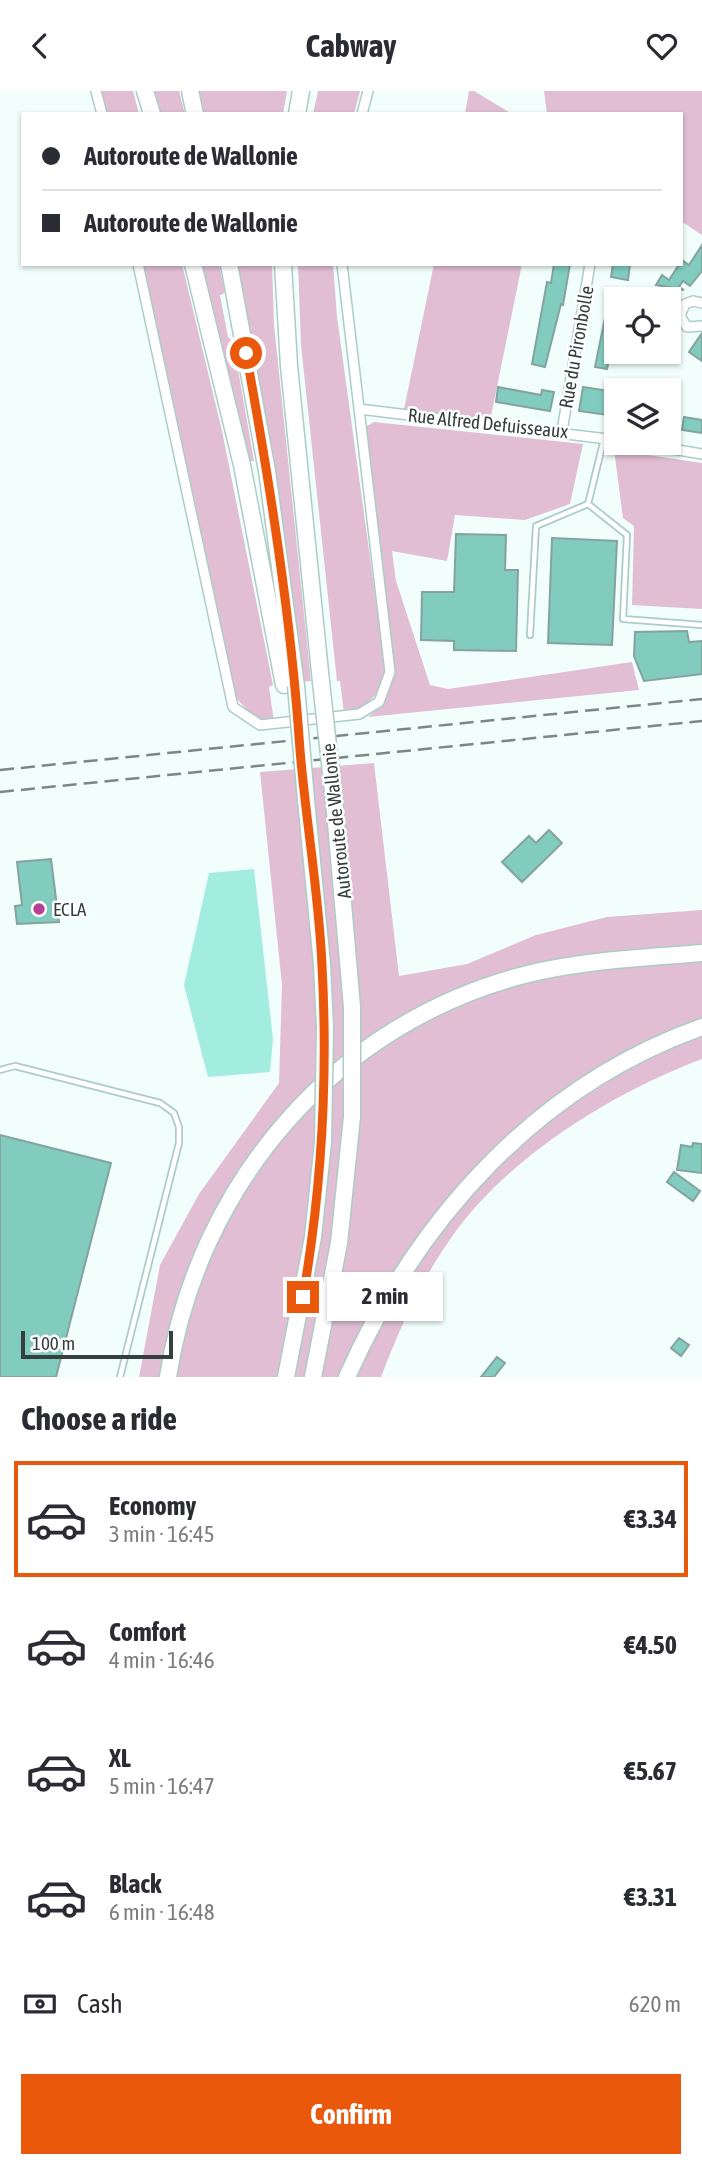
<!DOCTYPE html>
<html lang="en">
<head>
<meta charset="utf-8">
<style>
	:root { --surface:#fff; --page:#f7f7f7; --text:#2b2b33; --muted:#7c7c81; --line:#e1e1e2; --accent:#ea580c }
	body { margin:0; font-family:"Asap Condensed",sans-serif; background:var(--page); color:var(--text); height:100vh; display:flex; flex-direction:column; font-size:26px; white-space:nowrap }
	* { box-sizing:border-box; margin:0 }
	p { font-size:23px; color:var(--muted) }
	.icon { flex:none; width:38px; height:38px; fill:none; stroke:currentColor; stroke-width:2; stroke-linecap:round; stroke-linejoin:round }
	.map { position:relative; height:1286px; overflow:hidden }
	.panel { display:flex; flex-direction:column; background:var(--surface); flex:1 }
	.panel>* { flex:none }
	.banner { position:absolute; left:21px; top:21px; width:662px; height:154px; border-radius:0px; box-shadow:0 2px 5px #0004; display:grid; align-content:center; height:154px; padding:0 21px; background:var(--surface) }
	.buttons { position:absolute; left:604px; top:196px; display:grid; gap:14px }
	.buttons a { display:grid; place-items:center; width:77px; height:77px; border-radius:0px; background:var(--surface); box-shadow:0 2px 5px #0004; font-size:35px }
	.scale { position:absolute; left:21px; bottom:18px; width:152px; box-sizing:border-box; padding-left:7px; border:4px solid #33403d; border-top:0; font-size:19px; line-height:24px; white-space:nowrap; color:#33403d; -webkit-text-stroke:5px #fff; paint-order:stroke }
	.end { position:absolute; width:32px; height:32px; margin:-16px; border:9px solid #ea580c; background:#fff; box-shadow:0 0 0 4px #fff }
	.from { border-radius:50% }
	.bubble { position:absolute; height:49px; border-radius:0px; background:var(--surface); box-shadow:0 2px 5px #0004; font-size:23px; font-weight:700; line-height:49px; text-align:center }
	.banner b { display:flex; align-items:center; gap:24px; height:66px; font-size:26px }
	.banner b+b { border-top:2px solid var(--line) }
	.banner i { width:18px; height:18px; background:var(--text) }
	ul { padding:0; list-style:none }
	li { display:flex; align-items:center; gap:21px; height:116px; margin:0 14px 10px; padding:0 7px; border:4px solid transparent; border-radius:0px }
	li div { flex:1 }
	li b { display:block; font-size:26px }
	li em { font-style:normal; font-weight:700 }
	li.selected { border-color:var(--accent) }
	li>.icon { width:63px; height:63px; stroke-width:1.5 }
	h2 { padding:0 21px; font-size:32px; line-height:84px }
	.pay { display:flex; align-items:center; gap:18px; height:77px; padding:0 21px; font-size:26px }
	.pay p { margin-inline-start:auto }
	.primary-button { display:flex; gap:14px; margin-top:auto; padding:14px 21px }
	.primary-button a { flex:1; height:80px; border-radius:0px; background:var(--accent); color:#fff; font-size:28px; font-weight:700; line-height:80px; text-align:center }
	header { display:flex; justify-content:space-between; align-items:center; height:91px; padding:0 21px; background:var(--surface); font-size:32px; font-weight:700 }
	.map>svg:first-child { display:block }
</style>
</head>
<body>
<header><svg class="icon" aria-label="back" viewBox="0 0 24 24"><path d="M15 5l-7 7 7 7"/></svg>Cabway<svg class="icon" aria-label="heart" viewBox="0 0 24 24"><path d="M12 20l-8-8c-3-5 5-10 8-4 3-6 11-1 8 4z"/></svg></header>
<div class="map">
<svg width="702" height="1286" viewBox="0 0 702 1286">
	<rect width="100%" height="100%" fill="#f1fefb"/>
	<path fill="#e1bed4" d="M99 0H133L139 23H105Z
		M153 0H179L185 23H160Z
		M198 0H287L283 23H203Z
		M318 0H360L354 23H313Z
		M469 0H474L512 23H465Z
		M544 0H702V144L681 130V23H547Z
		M141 173H182L222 340 273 594 269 596 274 631 256 628 235 606Z
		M202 173H219L225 202 220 204 228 246 233 250 254 370H249Z
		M237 173H272L274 234 311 590 303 591 285 444Z
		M298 173H333L337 226 386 583C379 606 367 615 344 622L340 590H337L301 254Z
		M434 173H522L490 330 402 328Z
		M374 331 583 353 570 413 525 429 455 424 447 470 392 460 396 490 430 594 448 598 632 571 639 599 368 626C386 613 390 600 394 579L365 353 367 335Z
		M614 359 702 372V518L632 514 634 435 623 427Z
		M374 672 399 885 467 873 536 844 607 826 702 819V968C614 1001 513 1063 456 1140 423 1185 401 1234 381 1286H139L160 1174 199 1103 279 992 282 894 260 681Z"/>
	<path fill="#a2ede0" d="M254 778 273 948 270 981 208 986 184 894 209 782Z"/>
	<path fill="#81cbbf" stroke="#85a39d" stroke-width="2" d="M702 154V180L690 195 683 190 679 196 684 199 656 194 662 184 669 189 682 169 689 174Z
		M554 173H570L563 214 561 213 545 276 532 273 547 191 551 192Z
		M613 173H630L628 189 611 186Z
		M611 197H616V251H613L607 278 595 276Z
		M702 242V270L689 261Z
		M498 296 541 304 542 299 554 301 550 320 496 311Z
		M583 296 616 301V325L579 320Z
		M684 326 702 329V342L682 339Z
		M456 443 506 444 505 479H518L516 560 454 559V550L421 549 422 501H454Z
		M552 447 617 450 612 554 548 552Z
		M687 540 689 551 702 550V583L644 590 634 565 635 541Z
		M549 739 562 752 522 791 502 771 529 745 536 752Z
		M51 768 59 831 17 833 15 815 22 814 17 771Z
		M0 1044 111 1072 56 1286H0Z
		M693 1052 702 1053V1082L677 1079 681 1054 692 1056Z
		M674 1081 700 1100 693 1110 667 1091Z
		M679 1247 689 1254 681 1265 671 1257Z
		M497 1266 505 1272 494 1286H481Z"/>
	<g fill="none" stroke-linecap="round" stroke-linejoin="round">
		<defs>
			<path id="service" d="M604 348 588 413 627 444 623 528 702 534
				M530 544 536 435 588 413
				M0 979 15 975 160 1012 174 1022 179 1036V1052L120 1286"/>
			<path id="minor" d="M96 0 102 23
				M362 23 368 0
				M138 173 233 616 260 634 359 623 379 611 390 581 342 173
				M702 212 693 210 685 213 680 225 687 236 702 235
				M359 318 616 349
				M562 340 590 173
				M638 352 702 363"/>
			<path id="motorway" d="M145 0 152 23
				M190 0 195 23
				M297 23 301 0
				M193 173 242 374 284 594
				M229 173 267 380 296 595
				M283 173 289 275 321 591
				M306 709 322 873 325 937
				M334 709 352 916
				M168 1286C198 1092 336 931 528 883 585 869 644 867 702 862
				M286 1286 313 1146 323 1051
				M313 1286 339 1152 352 1026
				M347 1286C417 1129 536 995 702 936"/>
		</defs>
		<use href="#service" stroke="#adccc6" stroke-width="8"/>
		<use href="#minor" stroke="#adccc6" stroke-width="12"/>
		<use href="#motorway" stroke="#adccc6" stroke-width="19"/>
		<use href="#service" stroke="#fff" stroke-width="4.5"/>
		<use href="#minor" stroke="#fff" stroke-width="9"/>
		<use href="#motorway" stroke="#fff" stroke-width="16"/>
		<path stroke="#7a8784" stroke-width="2.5" stroke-dasharray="14 7" stroke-linecap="butt" d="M0 679 702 608
			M0 701 702 630"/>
		<defs>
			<path id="motorway-bridge" d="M321 591 334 709
				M296 595 306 709
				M352 1026V916
				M323 1051 325 937"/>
		</defs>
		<use href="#motorway-bridge" stroke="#adccc6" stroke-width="19" stroke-linecap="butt"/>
		<use href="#motorway-bridge" stroke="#fff" stroke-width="16"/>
	</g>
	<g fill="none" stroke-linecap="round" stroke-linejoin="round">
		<path stroke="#ea580c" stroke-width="9" d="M246 262C270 393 291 526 300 659 306 731 319 803 322 875 328 986 322 1096 303 1206"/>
	</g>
	<circle fill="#b74096" stroke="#fff" stroke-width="2.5" cx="39" cy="818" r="7"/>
	<g text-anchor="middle" stroke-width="5" stroke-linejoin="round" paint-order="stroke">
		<g font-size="19" fill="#33403d" stroke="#fff">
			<text transform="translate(576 256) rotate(-80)" y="7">Rue du Pironbolle</text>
			<text transform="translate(488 332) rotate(6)" y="7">Rue Alfred Defuisseaux</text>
			<text transform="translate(336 730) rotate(-96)" y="7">Autoroute de Wallonie</text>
		</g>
		<g font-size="19" fill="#33403d" stroke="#fff" text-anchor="start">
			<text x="53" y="825">ECLA</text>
		</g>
	</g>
</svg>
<div class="buttons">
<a><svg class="icon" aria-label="locate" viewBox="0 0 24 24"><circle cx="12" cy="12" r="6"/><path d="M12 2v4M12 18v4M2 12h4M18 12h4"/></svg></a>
<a><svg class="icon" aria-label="layers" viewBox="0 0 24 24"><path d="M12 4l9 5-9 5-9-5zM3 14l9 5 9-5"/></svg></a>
</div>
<div class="scale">100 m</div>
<i class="end from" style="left:246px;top:262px"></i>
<i class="end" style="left:303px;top:1206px"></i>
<div class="bubble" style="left:327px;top:1181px;width:116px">2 min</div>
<div class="banner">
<b><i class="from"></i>Autoroute de Wallonie</b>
<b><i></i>Autoroute de Wallonie</b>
</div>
</div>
<section class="panel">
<h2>Choose a ride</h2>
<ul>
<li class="selected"><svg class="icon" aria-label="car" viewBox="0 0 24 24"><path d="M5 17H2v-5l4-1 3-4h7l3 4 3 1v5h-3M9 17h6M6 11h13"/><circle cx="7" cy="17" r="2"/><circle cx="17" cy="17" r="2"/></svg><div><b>Economy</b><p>3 min · 16:45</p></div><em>€3.34</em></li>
<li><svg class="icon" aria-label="car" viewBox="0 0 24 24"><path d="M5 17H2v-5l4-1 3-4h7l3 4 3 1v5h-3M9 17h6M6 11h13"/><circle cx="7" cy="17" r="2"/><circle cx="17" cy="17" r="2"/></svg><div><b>Comfort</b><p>4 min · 16:46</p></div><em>€4.50</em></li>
<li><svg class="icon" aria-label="car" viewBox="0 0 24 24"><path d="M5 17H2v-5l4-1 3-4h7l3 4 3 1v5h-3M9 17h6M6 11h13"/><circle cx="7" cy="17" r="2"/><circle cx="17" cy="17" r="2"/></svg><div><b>XL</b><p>5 min · 16:47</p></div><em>€5.67</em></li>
<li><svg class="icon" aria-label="car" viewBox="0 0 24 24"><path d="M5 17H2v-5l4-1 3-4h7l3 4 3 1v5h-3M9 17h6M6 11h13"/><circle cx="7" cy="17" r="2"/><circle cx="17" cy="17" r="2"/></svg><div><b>Black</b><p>6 min · 16:48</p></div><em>€3.31</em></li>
</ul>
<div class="pay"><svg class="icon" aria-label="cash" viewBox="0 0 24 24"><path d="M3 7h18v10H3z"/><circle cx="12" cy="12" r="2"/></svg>Cash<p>620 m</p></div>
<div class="primary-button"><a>Confirm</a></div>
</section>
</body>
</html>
